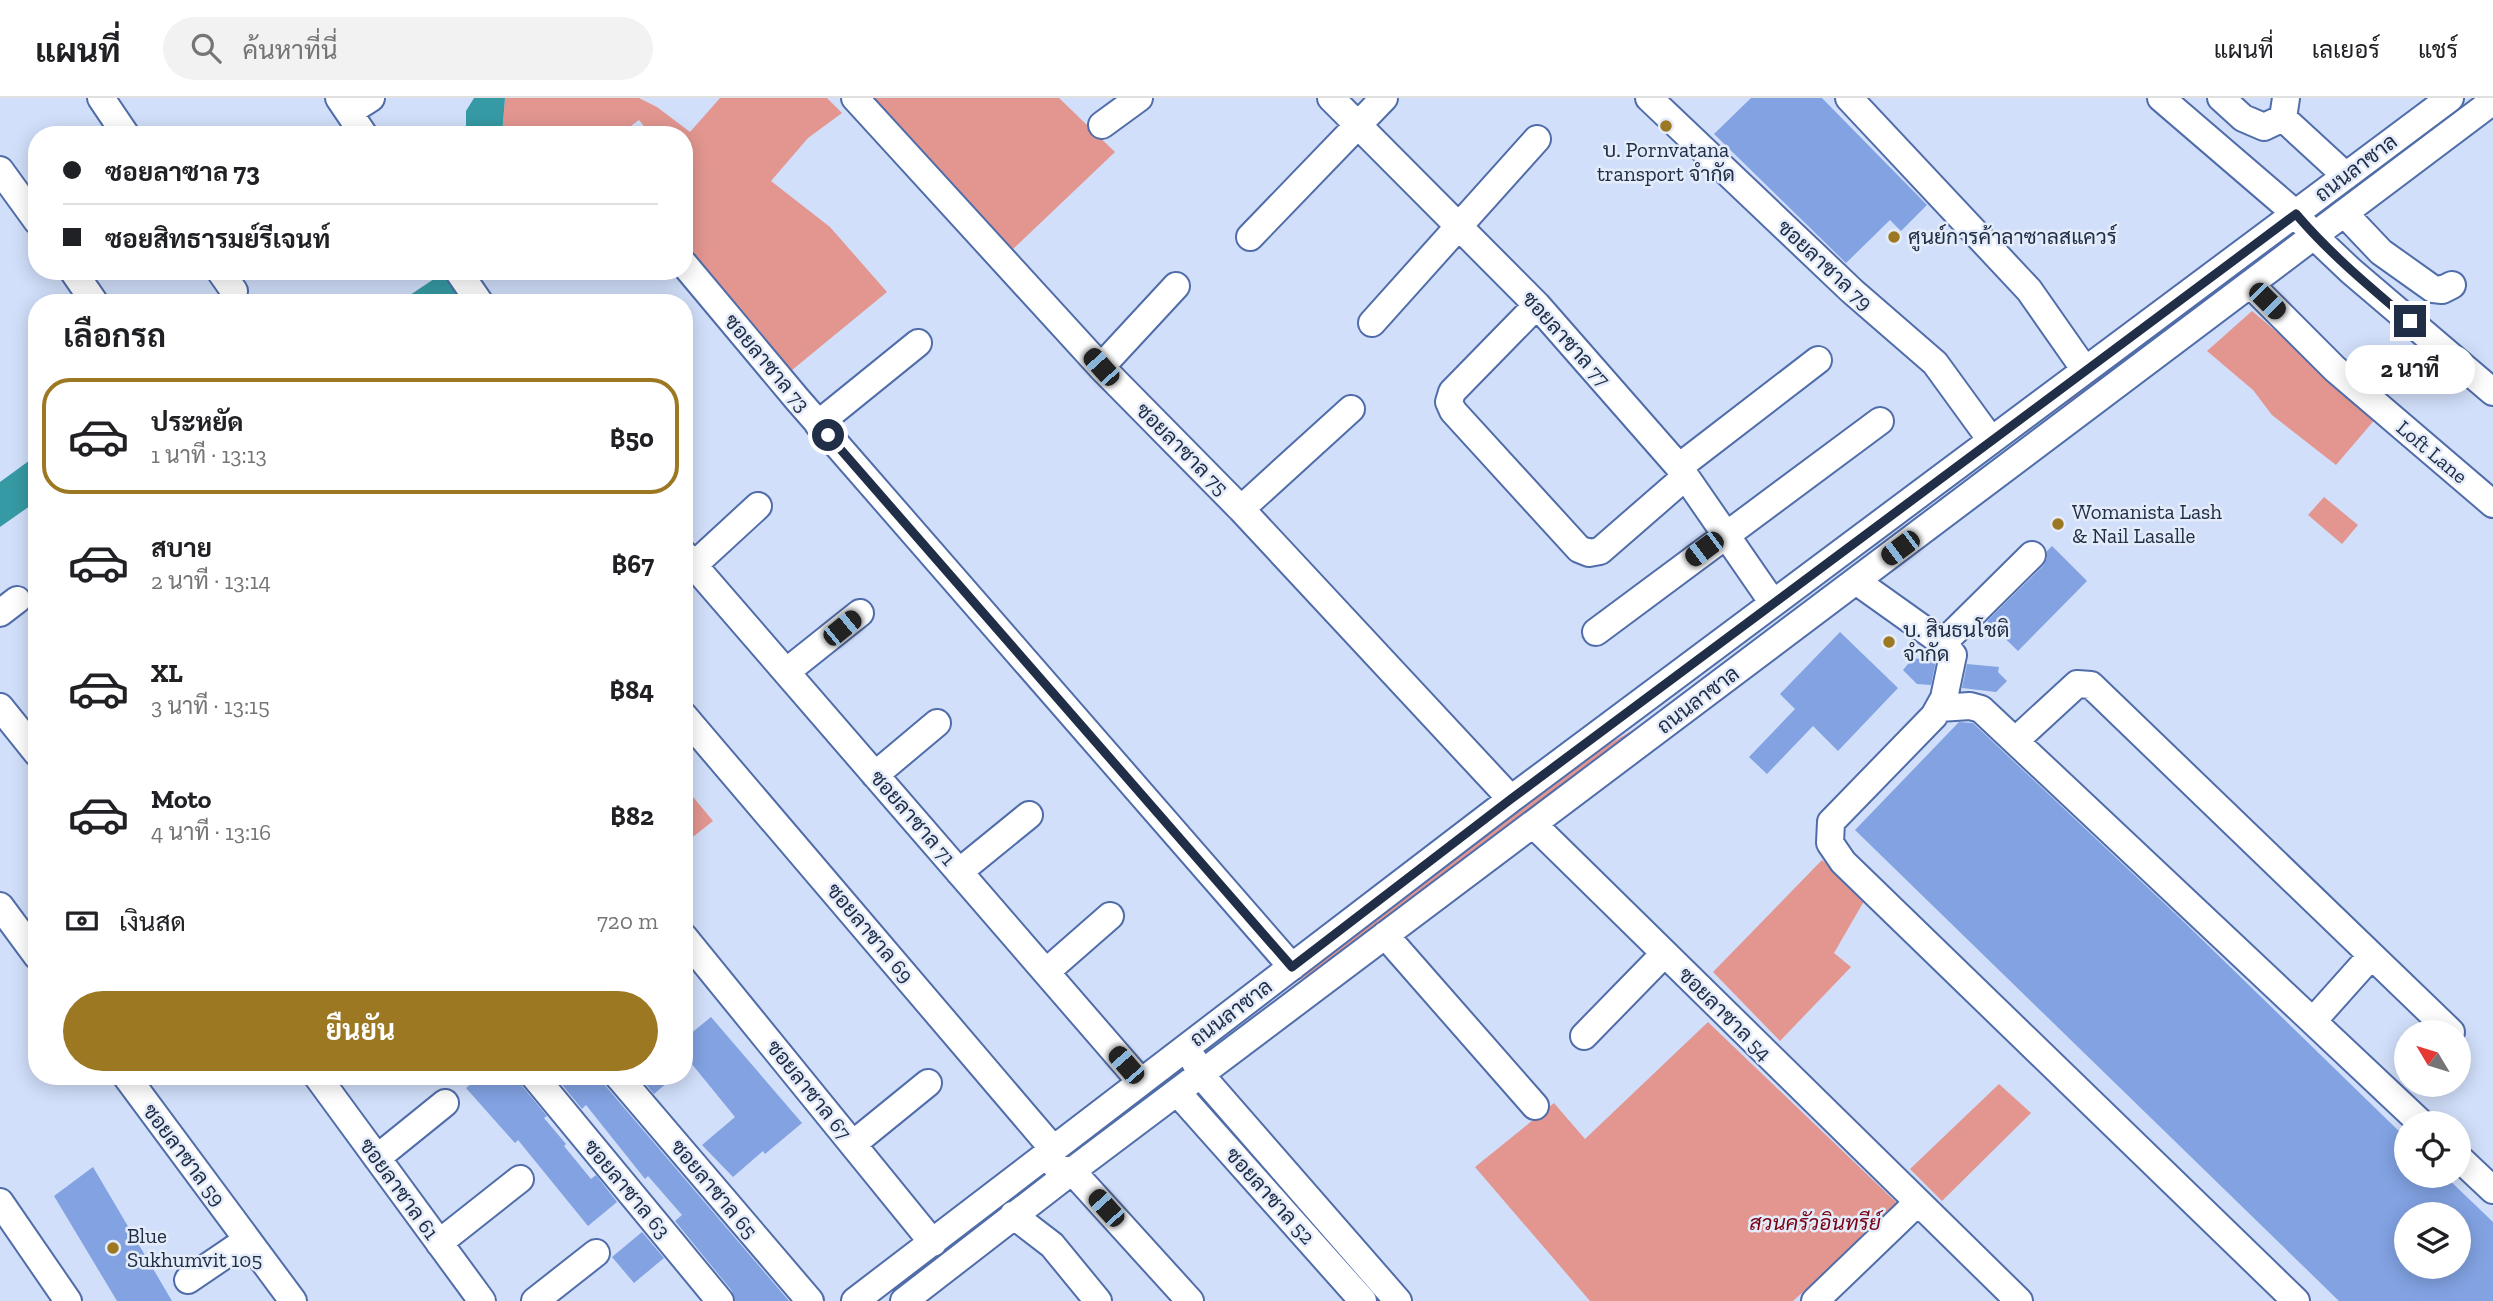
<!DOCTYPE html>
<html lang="th">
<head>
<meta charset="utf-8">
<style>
	:root { --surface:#fff; --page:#f2f2f2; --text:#202124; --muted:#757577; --line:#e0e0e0; --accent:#9c7823 }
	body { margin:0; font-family:"Zilla Slab",Sarabun,serif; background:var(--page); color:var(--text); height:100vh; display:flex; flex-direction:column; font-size:26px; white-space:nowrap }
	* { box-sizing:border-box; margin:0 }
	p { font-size:23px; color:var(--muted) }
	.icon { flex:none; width:38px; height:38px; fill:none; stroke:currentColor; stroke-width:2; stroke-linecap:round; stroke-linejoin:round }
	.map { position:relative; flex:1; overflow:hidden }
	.details { position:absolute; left:28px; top:196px; width:665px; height:791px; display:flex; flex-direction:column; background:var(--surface); border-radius:28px; box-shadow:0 4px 18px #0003 }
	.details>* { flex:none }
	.guide { position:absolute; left:28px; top:28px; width:665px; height:154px; border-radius:28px; box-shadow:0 4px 18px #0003; display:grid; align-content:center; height:154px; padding:0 35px; background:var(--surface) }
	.needle { width:46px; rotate:308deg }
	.buttons { position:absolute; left:2394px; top:922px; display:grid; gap:14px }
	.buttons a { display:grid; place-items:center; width:77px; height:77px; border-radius:50%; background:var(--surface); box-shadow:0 4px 18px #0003; font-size:35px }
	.end { position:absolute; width:32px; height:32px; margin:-16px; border:9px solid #212e48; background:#fff; box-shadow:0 0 0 4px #fff }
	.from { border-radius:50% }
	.bubble { position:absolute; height:49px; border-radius:24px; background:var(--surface); box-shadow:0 4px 18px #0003; font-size:23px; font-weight:700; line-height:49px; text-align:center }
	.car { position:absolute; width:21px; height:42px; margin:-21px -10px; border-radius:9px; box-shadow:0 0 5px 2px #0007; background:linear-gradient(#222 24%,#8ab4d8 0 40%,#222 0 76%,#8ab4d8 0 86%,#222 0) }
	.guide b { display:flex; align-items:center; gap:24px; height:66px; font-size:26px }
	.guide b+b { border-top:2px solid var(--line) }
	.guide i { width:18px; height:18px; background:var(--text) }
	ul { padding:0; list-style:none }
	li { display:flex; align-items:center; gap:21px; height:116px; margin:0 14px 10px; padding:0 21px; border:4px solid transparent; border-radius:28px }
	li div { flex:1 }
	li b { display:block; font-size:26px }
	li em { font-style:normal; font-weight:700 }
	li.active { border-color:var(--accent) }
	li>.icon { width:63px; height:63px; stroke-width:1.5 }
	h2 { padding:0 35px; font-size:32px; line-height:84px }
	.pay { display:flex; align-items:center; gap:18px; height:77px; padding:0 35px; font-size:26px }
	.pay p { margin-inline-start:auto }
	.primary-button { display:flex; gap:14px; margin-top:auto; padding:14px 35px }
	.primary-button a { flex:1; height:80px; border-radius:42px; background:var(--accent); color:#fff; font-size:28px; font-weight:700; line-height:80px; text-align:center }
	header { display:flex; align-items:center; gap:42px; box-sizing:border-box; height:98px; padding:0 35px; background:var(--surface); border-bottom:2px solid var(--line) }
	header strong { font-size:33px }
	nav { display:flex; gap:38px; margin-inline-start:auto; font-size:24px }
	.search { width:490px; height:63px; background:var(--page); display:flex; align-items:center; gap:18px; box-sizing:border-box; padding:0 24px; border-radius:38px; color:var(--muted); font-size:26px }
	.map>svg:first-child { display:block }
</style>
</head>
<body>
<header>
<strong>แผนที่</strong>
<div class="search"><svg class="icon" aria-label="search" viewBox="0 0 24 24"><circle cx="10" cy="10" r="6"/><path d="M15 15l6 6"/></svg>ค้นหาที่นี่</div>
<nav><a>แผนที่</a><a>เลเยอร์</a><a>แชร์</a></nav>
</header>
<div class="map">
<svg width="2493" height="1203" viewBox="0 0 2493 1203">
	<rect width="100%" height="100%" fill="#d1dffa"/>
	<path fill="#e39690" d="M505 0H639L657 9 690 34 720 0H827L842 15 808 40 771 83 830 129 887 194 786 277 704 180 684 149V37H651L639 22 619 37H502Z
		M864 0H1059L1115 54 1013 151 997 138Z
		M2474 0H2485L2416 51 2377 70 2332 104 2331 100Z
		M2218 195 2101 285 2048 316 2198 201Z
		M2252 213 2377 319 2336 367 2272 317 2253 292 2207 253Z
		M2324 399 2358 427 2342 446 2308 417Z
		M1640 628 1643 630 1336 860 1293 886 1215 943 1214 939 1396 806 1590 657Z
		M684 688 713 723 684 746Z
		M1822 762 1867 798 1834 855 1851 869 1780 943 1713 874Z
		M1708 924 1899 1107 1793 1203H1590L1475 1069 1554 1005 1585 1041Z
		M1999 986 2031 1015 1942 1103 1910 1071Z"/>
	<path fill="#369aa4" d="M474 0H505L502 37H466V13Z
		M446 173H487L459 205H398Z
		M37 357V403L0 429V384Z"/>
	<path fill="#82a2e2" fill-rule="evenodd" d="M1751 0H1822L1927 107 1901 133 1890 122 1846 165 1714 36Z
		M2052 448 2087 483 2018 553 1987 523 2043 468 2047 460V453Z
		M1840 534 1898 590 1838 653 1813 628 1767 676 1749 659 1795 611 1780 596Z
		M1913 560 1936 563 1931 587 1917 586 1903 572Z
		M1967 566 1999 569 1998 574 2007 583 1996 594 1962 590Z
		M1959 624 1973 625 2182 822 2406 1040V1078H2445L2493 1124V1203H2339L1855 732ZM2406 1116H2459V1169H2406Z
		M711 919 802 1025 765 1056 763 1053 733 1079 702 1047 735 1019 691 965 684 970V941Z
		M480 978H519L522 988 547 1018 544 1020 566 1046 564 1048 591 1081 596 1077 617 1104 588 1128 518 1042 515 1045 466 990Z
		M555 978H597L789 1203H735L732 1193 675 1123 682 1117 648 1078 645 1081 586 1007 582 1011Z
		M639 978H675L654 996Z
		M93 1069 172 1203H117L54 1098Z
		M642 1134 664 1160 634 1185 612 1159Z"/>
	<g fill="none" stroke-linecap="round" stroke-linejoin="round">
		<defs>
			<path id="minor" d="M101 0 126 37
				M339 0 364 37
				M855 0 1101 269 1241 411 1511 701
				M1331 0 1537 207 1679 369 1773 505
				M1649 0 1852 193 1935 265 1991 342
				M1849 0 2029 192 2085 272
				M2161 0 2296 116 2314 138 2351 173 2493 294
				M2221 0 2243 20 2264 29 2283 20
				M2286 0 2283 20 2346 78
				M349 14 371 0
				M1102 27 1139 0
				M0 72 37 123
				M2344 115 2381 154 2433 191 2442 192 2452 187
				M1250 139 1384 0
				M684 166 797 301 1292 869
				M73 173 95 205
				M220 173 234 193
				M458 173 480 205
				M2250 186 2335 271 2493 406
				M1537 207 1452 294 1449 304 1453 313 1579 451 1589 455 1600 453 1685 379
				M1372 225 1537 41
				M1101 269 1176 188
				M818 326 918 245
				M1679 369 1818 262
				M1241 411 1351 311
				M684 456 1141 984
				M694 467 758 408
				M1856 483 1943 545 1953 557 1944 600 1934 618 1831 724 1830 745 1843 764 2296 1203
				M0 515 17 502
				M1596 534 1880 323
				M1943 545 2032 457
				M786 574 860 515
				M0 609 37 655
				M1939 610 1970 608 1981 611 2422 1026
				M684 618 1054 1052
				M2015 643 2077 586 2091 587 2451 934
				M875 677 937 625
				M1533 726 2019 1203
				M959 774 1029 717
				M0 808 37 858
				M1385 837 1535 1008
				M684 839 933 1145
				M1046 874 1110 818
				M2313 923 2371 858
				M1584 938 1664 856
				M1194 962 1200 976 1398 1203
				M126 978 293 1203
				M317 978 482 1203
				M534 978 720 1203
				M618 978 810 1203
				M1177 994 1363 1203
				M853 1046 928 985
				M377 1060 445 1005
				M2459 1060 2493 1092
				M1057 1070 1072 1073 1190 1203
				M0 1104 68 1203
				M1013 1117 1052 1147 1098 1203
				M439 1145 520 1081
				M188 1182 247 1142
				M535 1203 596 1155
				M855 1203 1511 701 2450 0
				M904 1203 1072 1073 2493 3
				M1815 1203 1917 1105"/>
		</defs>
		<use href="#minor" stroke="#506da9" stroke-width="30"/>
		<use href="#minor" stroke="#fff" stroke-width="26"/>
	</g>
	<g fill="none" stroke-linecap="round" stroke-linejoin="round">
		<path stroke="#212e48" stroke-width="9" d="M828 337 1292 869 1511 701 2296 116C2330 156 2370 189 2410 223"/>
	</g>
	<g fill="#9c7823" stroke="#e5ecf9" stroke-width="2.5">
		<circle cx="1666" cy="28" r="7"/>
		<circle cx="1894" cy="139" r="7"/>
		<circle cx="2058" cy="426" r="7"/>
		<circle cx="1889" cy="544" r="7"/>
		<circle cx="113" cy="1150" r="7"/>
	</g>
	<g text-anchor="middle" stroke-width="5" stroke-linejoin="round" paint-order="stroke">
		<g font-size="21" fill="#212e48" stroke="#e5ecf9" text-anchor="start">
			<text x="1666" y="59" text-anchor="middle">บ. Pornvatana<tspan x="1666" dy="24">transport จำกัด</tspan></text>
			<text x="1908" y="146">ศูนย์การค้าลาซาลสแควร์</text>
			<text x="2072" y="421">Womanista Lash<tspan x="2072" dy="24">&amp; Nail Lasalle</tspan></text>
			<text x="1903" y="539">บ. สินธนโชติ<tspan x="1903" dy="24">จำกัด</tspan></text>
			<text x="127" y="1145">Blue<tspan x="127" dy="24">Sukhumvit 105</tspan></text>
		</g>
		<g font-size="21" fill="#212e48" stroke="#e5ecf9">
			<text transform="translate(2356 70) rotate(-37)" y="7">ถนนลาซาล</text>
			<text transform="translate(1825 167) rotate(43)" y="7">ซอยลาซาล 79</text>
			<text transform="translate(1566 241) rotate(48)" y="7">ซอยลาซาล 77</text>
			<text transform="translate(767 265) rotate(50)" y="7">ซอยลาซาล 73</text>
			<text transform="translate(1182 351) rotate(45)" y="7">ซอยลาซาล 75</text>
			<text transform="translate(2432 354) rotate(40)" y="7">Loft Lane</text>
			<text transform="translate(1698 602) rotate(-37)" y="7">ถนนลาซาล</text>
			<text transform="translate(913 720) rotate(49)" y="7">ซอยลาซาล 71</text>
			<text transform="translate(870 835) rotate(50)" y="7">ซอยลาซาล 69</text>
			<text transform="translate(1231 915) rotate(-37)" y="7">ถนนลาซาล</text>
			<text transform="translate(1725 916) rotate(45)" y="7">ซอยลาซาล 54</text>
			<text transform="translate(809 992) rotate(51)" y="7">ซอยลาซาล 67</text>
			<text transform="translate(184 1057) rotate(53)" y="7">ซอยลาซาล 59</text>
			<text transform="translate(399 1091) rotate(54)" y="7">ซอยลาซาล 61</text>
			<text transform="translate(627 1091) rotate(50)" y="7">ซอยลาซาล 63</text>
			<text transform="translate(714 1091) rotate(50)" y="7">ซอยลาซาล 65</text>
			<text transform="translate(1270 1098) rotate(48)" y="7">ซอยลาซาล 52</text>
		</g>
		<g font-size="21" font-style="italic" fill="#790213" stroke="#e5ecf9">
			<text x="1815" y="1132">สวนครัวอินทรีย์</text>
		</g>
	</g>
</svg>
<div class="buttons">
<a><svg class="needle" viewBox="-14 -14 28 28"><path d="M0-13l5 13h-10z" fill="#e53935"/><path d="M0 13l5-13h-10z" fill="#757577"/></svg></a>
<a><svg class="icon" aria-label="locate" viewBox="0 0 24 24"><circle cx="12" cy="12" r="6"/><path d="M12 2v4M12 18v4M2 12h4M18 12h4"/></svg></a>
<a><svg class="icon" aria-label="layers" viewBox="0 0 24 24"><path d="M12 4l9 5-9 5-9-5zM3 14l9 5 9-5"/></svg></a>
</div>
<i class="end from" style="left:828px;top:337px"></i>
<i class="end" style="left:2410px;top:223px"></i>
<div class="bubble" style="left:2345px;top:247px;width:130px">2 นาที</div>
<i class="car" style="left:2267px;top:203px;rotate:135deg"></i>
<i class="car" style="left:1101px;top:269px;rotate:318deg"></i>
<i class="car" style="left:1900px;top:450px;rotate:233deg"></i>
<i class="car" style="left:1704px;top:451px;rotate:233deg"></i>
<i class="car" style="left:842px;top:530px;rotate:51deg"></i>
<i class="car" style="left:1126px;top:967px;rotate:319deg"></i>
<i class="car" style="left:1106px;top:1110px;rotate:318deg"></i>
<div class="guide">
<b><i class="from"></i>ซอยลาซาล 73</b>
<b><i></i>ซอยสิทธารมย์รีเจนท์</b>
</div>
<section class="details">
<h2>เลือกรถ</h2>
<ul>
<li class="active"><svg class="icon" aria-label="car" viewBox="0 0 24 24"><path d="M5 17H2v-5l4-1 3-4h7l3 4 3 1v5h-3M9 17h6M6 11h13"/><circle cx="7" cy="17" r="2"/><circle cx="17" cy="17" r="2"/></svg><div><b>ประหยัด</b><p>1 นาที · 13:13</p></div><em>฿50</em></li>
<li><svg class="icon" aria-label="car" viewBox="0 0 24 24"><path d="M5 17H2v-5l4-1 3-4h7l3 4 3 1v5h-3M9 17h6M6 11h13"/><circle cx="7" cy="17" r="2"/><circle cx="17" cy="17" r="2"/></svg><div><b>สบาย</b><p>2 นาที · 13:14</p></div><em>฿67</em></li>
<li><svg class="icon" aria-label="car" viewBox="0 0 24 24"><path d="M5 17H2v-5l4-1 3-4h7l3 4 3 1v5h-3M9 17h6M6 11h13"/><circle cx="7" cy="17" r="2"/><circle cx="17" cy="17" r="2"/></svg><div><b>XL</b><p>3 นาที · 13:15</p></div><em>฿84</em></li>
<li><svg class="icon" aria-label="car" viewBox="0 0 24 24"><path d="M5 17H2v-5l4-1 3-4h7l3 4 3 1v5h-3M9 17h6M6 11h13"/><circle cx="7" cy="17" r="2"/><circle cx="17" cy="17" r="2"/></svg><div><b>Moto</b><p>4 นาที · 13:16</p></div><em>฿82</em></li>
</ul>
<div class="pay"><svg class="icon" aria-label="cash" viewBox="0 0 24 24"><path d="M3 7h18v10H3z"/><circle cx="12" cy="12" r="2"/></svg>เงินสด<p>720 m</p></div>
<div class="primary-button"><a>ยืนยัน</a></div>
</section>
</div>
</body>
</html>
